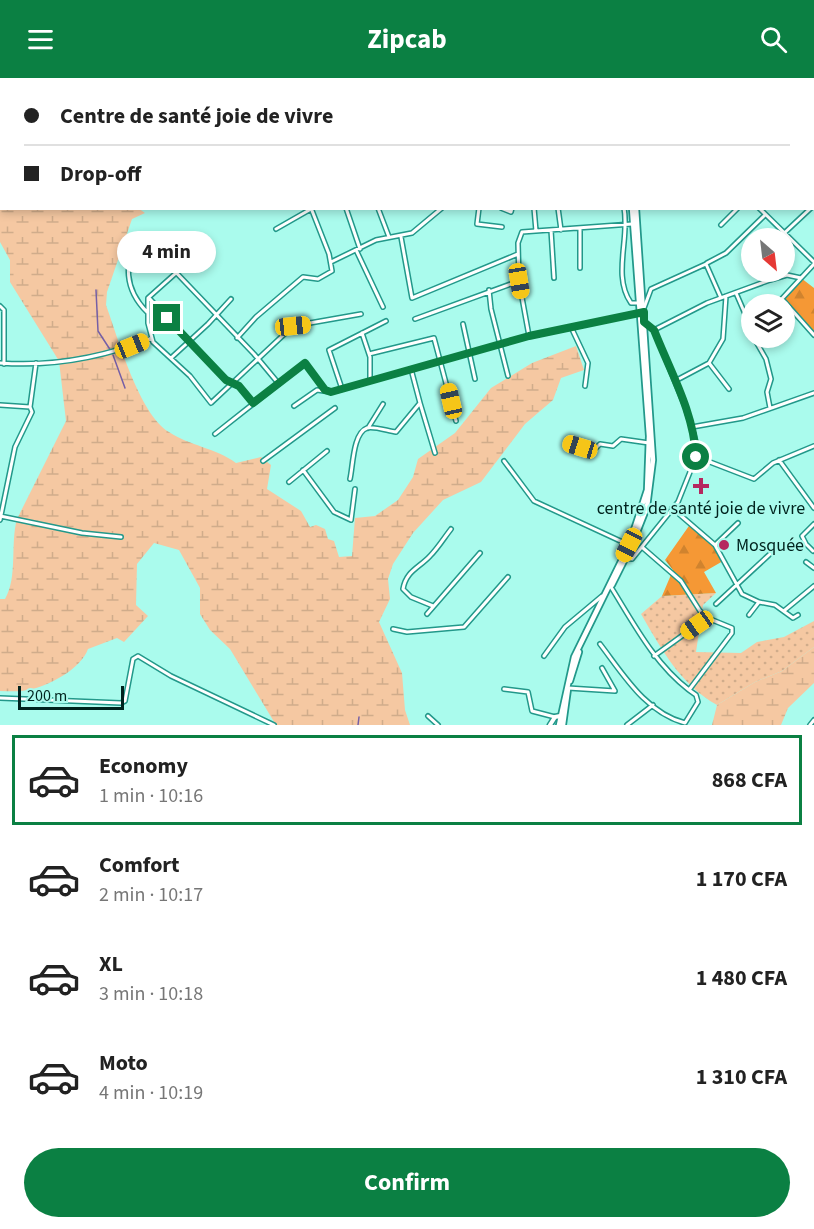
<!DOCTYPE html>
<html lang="en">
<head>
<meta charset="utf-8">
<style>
	:root { --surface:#fff; --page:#f6f6f6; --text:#222; --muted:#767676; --line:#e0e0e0; --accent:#0b8043 }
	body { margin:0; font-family:"Source Sans 3",sans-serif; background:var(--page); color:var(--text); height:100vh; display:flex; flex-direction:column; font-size:22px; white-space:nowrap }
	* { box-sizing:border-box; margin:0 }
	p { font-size:20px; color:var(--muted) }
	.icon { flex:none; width:33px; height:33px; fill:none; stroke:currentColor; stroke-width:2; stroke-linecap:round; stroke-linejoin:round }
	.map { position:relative; height:647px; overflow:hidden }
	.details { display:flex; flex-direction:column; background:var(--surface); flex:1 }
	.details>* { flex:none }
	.top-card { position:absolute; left:0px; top:0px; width:814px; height:132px; box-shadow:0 3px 9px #0003; display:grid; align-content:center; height:132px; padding:0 24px; background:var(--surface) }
	.needle { width:39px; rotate:152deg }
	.buttons { position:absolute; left:741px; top:150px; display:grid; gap:12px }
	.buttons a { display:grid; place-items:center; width:54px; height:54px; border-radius:50%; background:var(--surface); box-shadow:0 3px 9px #0003; font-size:30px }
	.scale { position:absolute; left:18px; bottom:15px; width:106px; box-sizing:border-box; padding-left:6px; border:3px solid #00231e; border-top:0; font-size:16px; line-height:21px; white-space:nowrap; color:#00231e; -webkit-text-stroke:4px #aafbed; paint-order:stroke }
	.end { position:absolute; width:27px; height:27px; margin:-14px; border:8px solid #0b8043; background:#fff; box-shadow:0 0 0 3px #fff }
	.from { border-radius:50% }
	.bubble { position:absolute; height:42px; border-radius:21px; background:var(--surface); box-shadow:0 3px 9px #0003; font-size:20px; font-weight:700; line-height:42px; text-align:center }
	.car { position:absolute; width:18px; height:36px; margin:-18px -9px; border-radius:8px; box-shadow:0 0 4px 2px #0007; background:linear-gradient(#f5c518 24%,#345 0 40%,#f5c518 0 76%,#345 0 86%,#f5c518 0) }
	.top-card b { display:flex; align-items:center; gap:21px; height:57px; font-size:22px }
	.top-card b+b { border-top:2px solid var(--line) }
	.top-card i { width:15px; height:15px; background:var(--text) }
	ul { padding:10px 0 0; list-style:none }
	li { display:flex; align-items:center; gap:18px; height:90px; margin:0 12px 9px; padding:0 12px; border:3px solid transparent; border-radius:0px }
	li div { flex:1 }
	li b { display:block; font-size:22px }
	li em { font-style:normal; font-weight:700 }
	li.selected { border-color:var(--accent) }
	li>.icon { width:54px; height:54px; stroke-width:1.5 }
	.action { display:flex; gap:12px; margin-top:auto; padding:12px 24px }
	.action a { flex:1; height:69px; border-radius:36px; background:var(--accent); color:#fff; font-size:24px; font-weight:700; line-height:69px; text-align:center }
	header { display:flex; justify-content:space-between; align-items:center; height:78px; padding:0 24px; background:var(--accent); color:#fff; font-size:27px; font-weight:700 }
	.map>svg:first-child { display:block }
</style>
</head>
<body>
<header><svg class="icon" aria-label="menu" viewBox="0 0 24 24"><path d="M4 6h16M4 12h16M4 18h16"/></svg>Zipcab<svg class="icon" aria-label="search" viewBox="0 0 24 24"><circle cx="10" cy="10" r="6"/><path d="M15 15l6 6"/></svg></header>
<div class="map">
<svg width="814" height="647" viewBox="0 0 814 647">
	<defs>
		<pattern id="grass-dots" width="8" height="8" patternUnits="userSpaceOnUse" patternTransform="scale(1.5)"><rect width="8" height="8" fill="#f5c8a2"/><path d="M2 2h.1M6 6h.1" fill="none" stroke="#d0ac8b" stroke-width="1.8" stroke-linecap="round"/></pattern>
		<pattern id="forest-firs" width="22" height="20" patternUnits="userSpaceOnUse" patternTransform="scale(1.5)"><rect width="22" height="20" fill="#f59835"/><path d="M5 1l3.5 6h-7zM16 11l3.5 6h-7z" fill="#d0832e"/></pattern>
		<pattern id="wetland-marsh" width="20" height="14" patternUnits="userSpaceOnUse" patternTransform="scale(1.5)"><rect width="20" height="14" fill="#f5c8a2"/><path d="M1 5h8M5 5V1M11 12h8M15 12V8" fill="none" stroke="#d0ac8b"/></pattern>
	</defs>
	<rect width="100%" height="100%" fill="#aafbed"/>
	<path fill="url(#grass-dots)" d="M716 515 703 527 696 574 741 575 757 564 784 559 814 543V569L782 593 755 604 717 627C680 606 662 572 641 536L662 518Z"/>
	<path fill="url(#forest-firs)" d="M801 200 814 210V256L782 221Z
		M691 445 714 466 723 483 704 494 716 515 662 518 673 492 665 482Z"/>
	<path fill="url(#wetland-marsh)" d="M0 31 2 130H138L145 135 132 141 107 214 106 227C118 260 139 336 169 354 190 368 216 370 236 385L261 379 271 387 267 411 301 433 310 449 316 447 325 451 328 461 334 463 339 479 352 478 355 440 375 438 398 422 413 399 418 381 455 355 491 310 532 285 576 268 584 292 561 300 553 322 525 346 481 404 443 422 413 455 393 486 388 501 390 521 379 544 402 595 405 632 410 647H276L230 571 210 552 200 536V510L179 472 154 465 137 486 136 527 148 538 124 564 117 560 88 571C81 591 49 608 28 612 19 614 9 613 0 613V521H5C18 499 10 466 17 441L66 343 59 283 10 204V182L0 164Z
		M814 569V605L788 630 781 647H712L717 627 755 604 782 593Z"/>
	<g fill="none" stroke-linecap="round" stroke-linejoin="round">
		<path stroke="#755fa6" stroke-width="1.5" d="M96 212 98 253 111 273
			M113 277 125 310
			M358 647 359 639"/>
		<defs>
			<path id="minor" d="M565 0 566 2
				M800 0 801 2
				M541 2 544 0
				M692 2V0
				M791 2 792 0
				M813 11 814 12
				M813 128 814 127
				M346 130 360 171
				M378 130 389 159
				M479 130 477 146 502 149
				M501 130 511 134 512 130
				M534 130 536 153
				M558 130 561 152
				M624 130C630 160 612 198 631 225H638
				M759 130 814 184
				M721 147 738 130
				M580 150V190
				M276 151 311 131
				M551 152 554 200
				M401 159 412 220 518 176
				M779 160 811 130
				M357 174 383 229
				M331 184 376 162 412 155 442 130
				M707 185 726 175 765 137
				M769 194 770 202 787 197 801 200
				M176 195 148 220V245L153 264 190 298 211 325 293 248 361 236
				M519 203 529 258
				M489 212 491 231 508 298
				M736 215 752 252
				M726 218 723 261 709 285 729 311
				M150 221 226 302 239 308 253 325
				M782 221 814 257
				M777 226 814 186
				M0 228 4 232V286
				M644 230 651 211 706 186 721 220
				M147 234C126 213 120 182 144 161L254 276 279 306
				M415 241 519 203 518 165 522 154 632 146
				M386 243 329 272 342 311 529 258 639 235
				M644 245 654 252 707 225 770 202
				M463 246 475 301
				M571 249 588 285 585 308
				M362 255 370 279V303
				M237 260 256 239 303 199 318 201 332 193 329 176 311 130
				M754 260 766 281 771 301 767 314 770 330
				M369 276 434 260 456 343
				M171 280 208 246 231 221
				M0 285C54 289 102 280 152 260
				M675 303 709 285
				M420 325 435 375
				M0 327 30 329 32 334 15 369 0 442
				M294 328 317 312 331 314 342 311
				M30 329 36 285
				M692 349 743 340 814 315
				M368 350 383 326
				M215 356 305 285 325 312
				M567 365 593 373 600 366 613 368 621 361 649 365
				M697 379 754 401 773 385 814 368
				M779 382 814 430
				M263 383 335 330
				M504 383 534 423 629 467
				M303 392 334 434 351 442 355 411
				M350 401C353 388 353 355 367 350 374 348 388 353 396 354L420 325 411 291
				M289 404 327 373
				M672 430 715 467 742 516 759 524 775 527 793 540 798 537
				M0 438 82 455 121 459
				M715 467 738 445
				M813 473 806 466 802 458 814 446
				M626 480 632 481 678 424 696 379V364L685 328 654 252
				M806 484 814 490
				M611 509C634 546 654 585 689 612L732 555V550L710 541 700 533 681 503 643 470
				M716 526 770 476
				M433 528 411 519 403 511C406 493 419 490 430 478 438 470 444 460 451 451
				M785 532 814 508
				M427 536 480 475
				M749 537 759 524
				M393 551 407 554 464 549 508 499
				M600 566C623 596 646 635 685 645L698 624 696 617 689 612
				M544 578 565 549 602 518
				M654 578 697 547 710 541
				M568 610 615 613 602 590
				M504 611 528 614 532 633 555 639
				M0 620 121 625 125 623 133 581 138 578 171 598 274 647
				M428 638 438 647
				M627 647 653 627
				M810 647 814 642"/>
			<path id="tertiary" d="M737 0 739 2
				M813 58H814
				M550 647 555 639 560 638"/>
			<path id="secondary" d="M631 0V2
				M635 0V2
				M612 507 632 467 647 429 653 382 636 130
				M570 603 579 574
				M559 647 574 579 629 467 647 412 649 358 632 130
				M563 647 568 611"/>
		</defs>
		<use href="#minor" stroke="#22988a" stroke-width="6"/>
		<use href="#tertiary" stroke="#22988a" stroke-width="7"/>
		<use href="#secondary" stroke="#22988a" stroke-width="8"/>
		<use href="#minor" stroke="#fff" stroke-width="3"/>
		<use href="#tertiary" stroke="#fff" stroke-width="4"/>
		<use href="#secondary" stroke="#fff" stroke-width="4.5"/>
	</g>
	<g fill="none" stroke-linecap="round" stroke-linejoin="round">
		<path stroke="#0b8043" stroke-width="8" d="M167 240 226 302 239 308 253 325 305 285 325 312 331 314 529 258 644 234V244L654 252C670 293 694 334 696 379"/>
	</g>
	<g fill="#b5285f" stroke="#aafbed" stroke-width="2">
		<path d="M698 399h6v6h6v6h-6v6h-6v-6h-6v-6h6z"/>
		<circle cx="724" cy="467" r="6"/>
	</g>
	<g text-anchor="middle" stroke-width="4.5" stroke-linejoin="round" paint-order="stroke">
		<g font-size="18" fill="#00231e" stroke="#aafbed">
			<text x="701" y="436">centre de santé joie de vivre</text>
			<text x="736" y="473" text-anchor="start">Mosquée</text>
		</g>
	</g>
</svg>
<div class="buttons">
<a><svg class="needle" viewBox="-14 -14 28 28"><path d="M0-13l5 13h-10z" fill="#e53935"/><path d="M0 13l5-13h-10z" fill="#767676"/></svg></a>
<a><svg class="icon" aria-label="layers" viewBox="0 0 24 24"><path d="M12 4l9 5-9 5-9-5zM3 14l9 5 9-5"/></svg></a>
</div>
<div class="scale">200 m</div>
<i class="end from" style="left:696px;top:379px"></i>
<i class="end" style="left:167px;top:240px"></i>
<div class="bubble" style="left:117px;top:153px;width:99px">4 min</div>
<i class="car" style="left:519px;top:203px;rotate:171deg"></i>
<i class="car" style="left:293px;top:248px;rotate:84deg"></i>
<i class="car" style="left:132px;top:268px;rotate:68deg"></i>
<i class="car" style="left:451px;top:323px;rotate:347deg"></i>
<i class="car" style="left:580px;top:369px;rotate:287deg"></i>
<i class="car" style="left:629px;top:467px;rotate:207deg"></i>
<i class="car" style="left:697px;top:547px;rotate:235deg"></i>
<div class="top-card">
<b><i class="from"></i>Centre de santé joie de vivre</b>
<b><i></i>Drop-off</b>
</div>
</div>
<section class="details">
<ul>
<li class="selected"><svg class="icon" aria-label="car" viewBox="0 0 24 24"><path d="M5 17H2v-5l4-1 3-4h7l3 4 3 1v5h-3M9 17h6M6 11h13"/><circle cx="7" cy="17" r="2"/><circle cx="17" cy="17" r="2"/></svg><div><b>Economy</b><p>1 min · 10:16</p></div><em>868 CFA</em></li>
<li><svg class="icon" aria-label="car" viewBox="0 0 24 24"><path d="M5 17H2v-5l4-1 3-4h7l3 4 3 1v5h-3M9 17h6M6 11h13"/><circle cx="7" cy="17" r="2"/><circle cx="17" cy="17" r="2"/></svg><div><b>Comfort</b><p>2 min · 10:17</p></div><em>1 170 CFA</em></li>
<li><svg class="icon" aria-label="car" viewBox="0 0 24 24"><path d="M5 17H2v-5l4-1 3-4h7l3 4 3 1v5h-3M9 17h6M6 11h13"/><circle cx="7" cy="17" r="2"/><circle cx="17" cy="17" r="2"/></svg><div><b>XL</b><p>3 min · 10:18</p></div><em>1 480 CFA</em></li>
<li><svg class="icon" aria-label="car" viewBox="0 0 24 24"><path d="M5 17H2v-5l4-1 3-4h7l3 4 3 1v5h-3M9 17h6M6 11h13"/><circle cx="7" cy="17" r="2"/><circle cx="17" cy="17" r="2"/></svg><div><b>Moto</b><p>4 min · 10:19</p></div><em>1 310 CFA</em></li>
</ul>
<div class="action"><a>Confirm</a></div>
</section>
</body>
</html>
